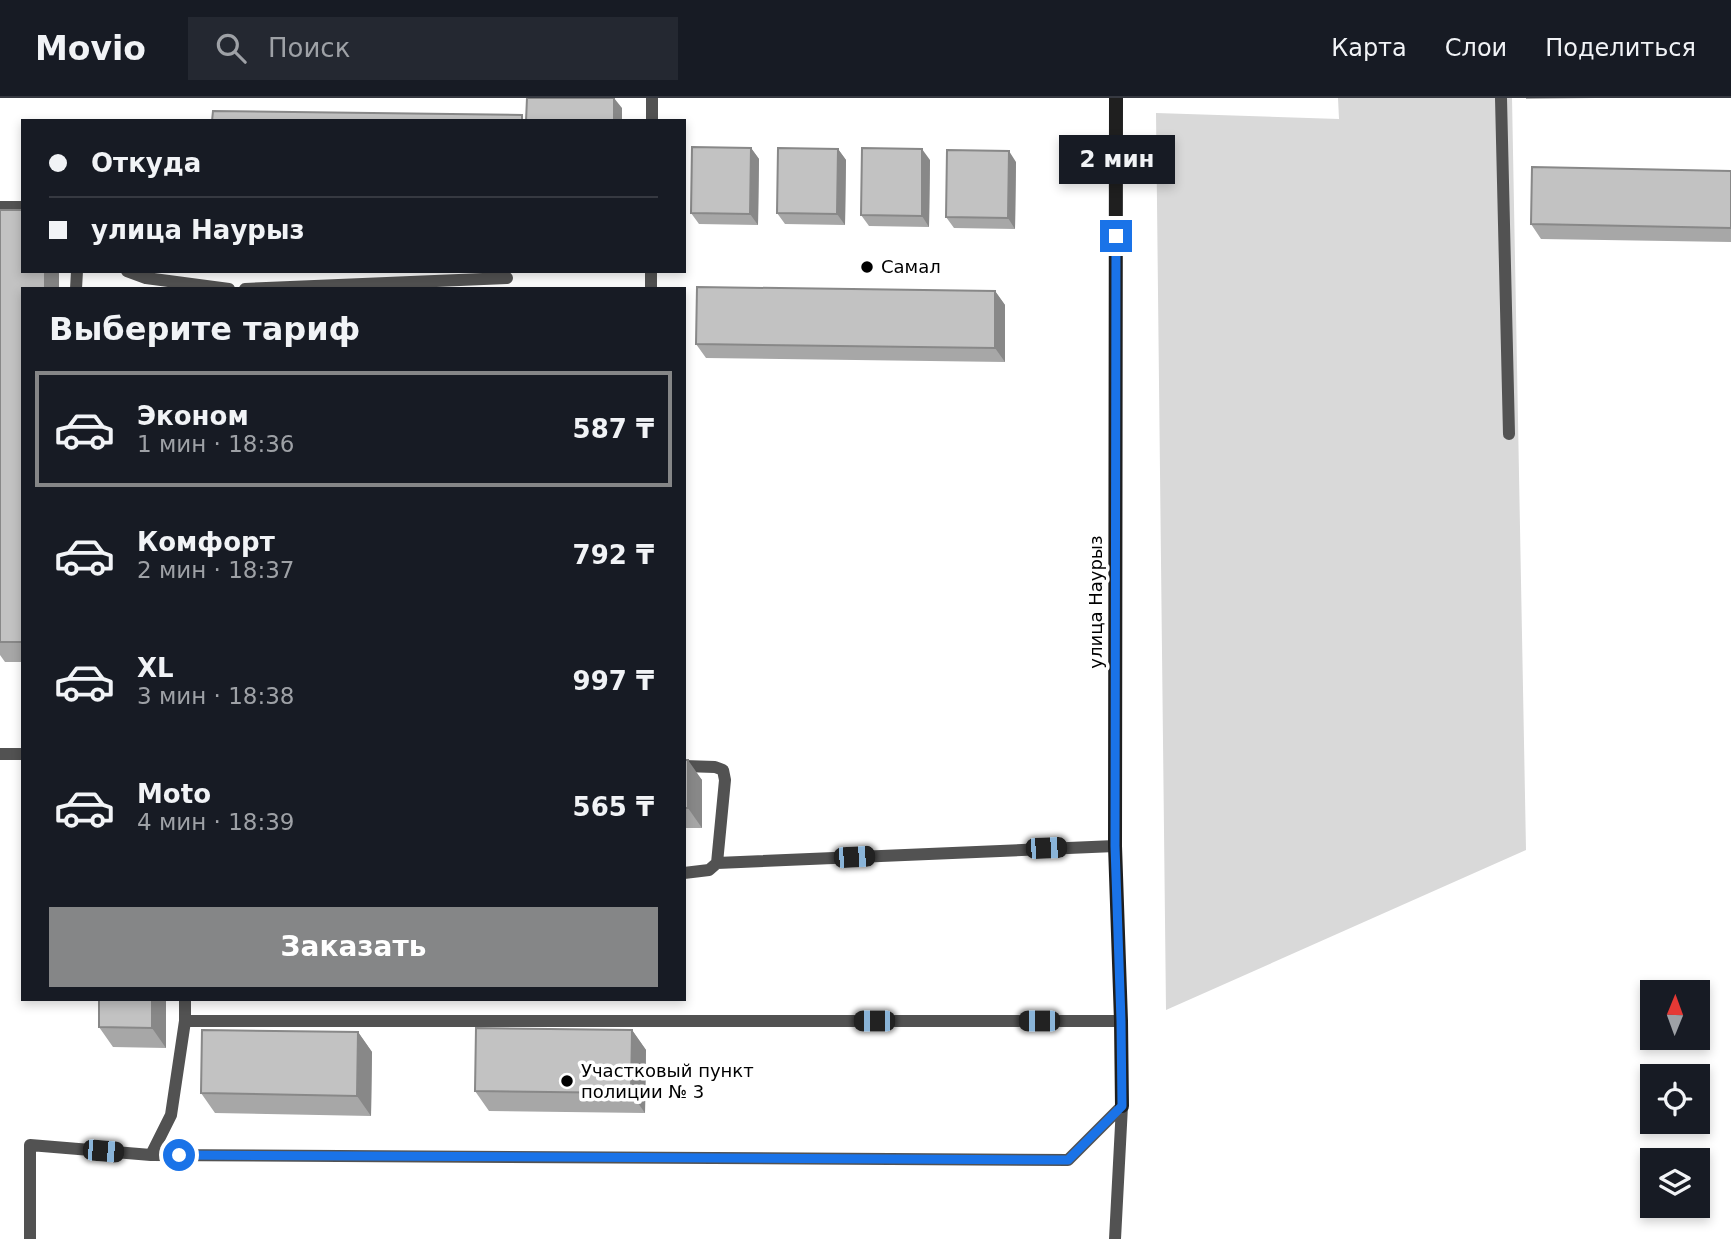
<!DOCTYPE html>
<html lang="ru">
<head>
<meta charset="utf-8">
<style>
	:root { --surface:#171b24; --page:#242831; --text:#f1f3f6; --muted:#9ea1a6; --line:#363941; --accent:#858687 }
	body { margin:0; font-family:"DejaVu Sans",sans-serif; background:var(--page); color:var(--text); height:100vh; display:flex; flex-direction:column; font-size:26px; white-space:nowrap }
	* { box-sizing:border-box; margin:0 }
	p { font-size:23px; color:var(--muted) }
	.icon { flex:none; width:38px; height:38px; fill:none; stroke:currentColor; stroke-width:2; stroke-linecap:round; stroke-linejoin:round }
	.map { position:relative; flex:1; overflow:hidden }
	.details { position:absolute; left:21px; top:189px; width:665px; height:714px; display:flex; flex-direction:column; background:var(--surface); border-radius:0px; box-shadow:0 4px 10px #0003 }
	.details>* { flex:none }
	.hud { position:absolute; left:21px; top:21px; width:665px; height:154px; border-radius:0px; box-shadow:0 4px 10px #0003; display:grid; align-content:center; height:154px; padding:0 28px; background:var(--surface) }
	.needle { width:46px; rotate:1deg }
	.buttons { position:absolute; left:1640px; top:882px; display:grid; gap:14px }
	.buttons a { display:grid; place-items:center; width:70px; height:70px; border-radius:0px; background:var(--surface); box-shadow:0 4px 10px #0003; font-size:35px }
	.end { position:absolute; width:32px; height:32px; margin:-16px; border:9px solid #1a73e8; background:#fff; box-shadow:0 0 0 4px #fff }
	.from { border-radius:50% }
	.bubble { position:absolute; height:49px; border-radius:0px; background:var(--surface); box-shadow:0 4px 10px #0003; font-size:23px; font-weight:800; line-height:49px; text-align:center }
	.car { position:absolute; width:21px; height:42px; margin:-21px -10px; border-radius:9px; box-shadow:0 0 5px 2px #0007; background:linear-gradient(#222 24%,#8ab4d8 0 40%,#222 0 76%,#8ab4d8 0 86%,#222 0) }
	.hud b { display:flex; align-items:center; gap:24px; height:66px; font-size:26px }
	.hud b+b { border-top:2px solid var(--line) }
	.hud i { width:18px; height:18px; background:var(--text) }
	ul { padding:0; list-style:none }
	li { display:flex; align-items:center; gap:21px; height:116px; margin:0 14px 10px; padding:0 14px; border:4px solid transparent; border-radius:0px }
	li div { flex:1 }
	li b { display:block; font-size:26px }
	li em { font-style:normal; font-weight:800 }
	li.selected { border-color:var(--accent) }
	li>.icon { width:63px; height:63px; stroke-width:1.5 }
	h2 { padding:0 28px; font-size:32px; line-height:84px }
	.action { display:flex; gap:14px; margin-top:auto; padding:14px 28px }
	.action a { flex:1; height:80px; border-radius:0px; background:var(--accent); color:#fff; font-size:28px; font-weight:800; line-height:80px; text-align:center }
	header { display:flex; align-items:center; gap:42px; box-sizing:border-box; height:98px; padding:0 35px; background:var(--surface); border-bottom:2px solid var(--line) }
	header strong { font-size:33px }
	nav { display:flex; gap:38px; margin-inline-start:auto; font-size:24px }
	.search { width:490px; height:63px; background:var(--page); display:flex; align-items:center; gap:18px; box-sizing:border-box; padding:0 24px; border-radius:0px; color:var(--muted); font-size:26px }
	.map>svg:first-child { display:block }
</style>
</head>
<body>
<header>
<strong>Movio</strong>
<div class="search"><svg class="icon" aria-label="search" viewBox="0 0 24 24"><circle cx="10" cy="10" r="6"/><path d="M15 15l6 6"/></svg>Поиск</div>
<nav><a>Карта</a><a>Слои</a><a>Поделиться</a></nav>
</header>
<div class="map">
<svg width="1731" height="1141" viewBox="0 0 1731 1141">
	<rect width="100%" height="100%" fill="#fff"/>
	<path fill="#d9d9d9" d="M1338 0H1512L1526 752 1166 912 1156 15 1339 21Z"/>
	<g fill="none" stroke-linecap="round" stroke-linejoin="round">
		<path stroke="#525252" stroke-width="12" d="M1501 0 1509 336
			M652 23V0
			M0 109H23
			M127 173 146 180 229 191
			M651 173V191
			M76 191 77 173
			M245 191 507 180
			M0 656H23
			M684 668 715 669 723 672 725 682 717 765 709 772 684 775
			M717 765 1115 748
			M185 923H1121
			M151 1057 171 1017 185 923V901
			M30 1141V1047L151 1057 1068 1062 1122 1008
			M1115 1141 1122 1008"/>
		<path stroke="#1f1f1f" stroke-width="14" d="M1116 0 1115 748 1121 923 1122 1008"/>
	</g>
	<path fill="#a7a7a7" d="M1526 0H1595L1526 1Z
		M751 50 759 61 758 127 699 126 691 115Z
		M838 51 846 62 845 127 785 126 777 115Z
		M930 62 929 129 869 128 861 117Z
		M1016 64 1015 131 954 130 946 119Z
		M1731 73V144L1541 141 1531 126Z
		M0 112 59 173V191H23V564H5L0 557Z
		M995 193 1005 207V264L706 260 696 246Z
		M684 662 702 682V730H684Z
		M99 901H166V950L113 949 99 929Z
		M632 932 646 952 645 1015 489 1013 475 993Z
		M358 934 372 954 371 1018 215 1015 201 995Z"/>
	<path fill="#888" d="M614 0 622 10V23H614Z
		M751 50 759 61 758 127 750 116Z
		M838 51 846 62 845 127 837 116Z
		M922 51 930 62 929 129 922 118Z
		M1009 53 1016 64 1015 131 1008 120Z
		M45 173H59V191H45Z
		M995 193 1005 207V264L995 250Z
		M688 662 702 682V730L688 710Z
		M152 901H166V950L152 930Z
		M632 932 646 952 645 1015 631 995Z
		M358 934 372 954 371 1018 357 998Z"/>
	<path fill="#c2c2c2" stroke="#888" stroke-width="2" d="M527 0H614V23H526Z
		M213 13 522 17V23H212Z
		M692 49 751 50 750 116 691 115Z
		M778 50 838 51 837 116 777 115Z
		M862 50 922 51V118L861 117Z
		M947 52 1009 53 1008 120 946 119Z
		M1532 69 1731 73V130L1531 126Z
		M0 112H23V173H45V191H23V544H0Z
		M697 189 995 193V250L696 246Z
		M684 662H688V710H684Z
		M99 901H152V930L99 929Z
		M476 930 632 932 631 995 475 993Z
		M202 932 358 934 357 998 201 995Z"/>
	<g fill="none" stroke-linecap="round" stroke-linejoin="round">
		<path stroke="#1a73e8" stroke-width="9" d="M179 1057 1068 1062 1122 1008 1121 923 1115 748 1116 138"/>
	</g>
	<g fill="#000" stroke="#fff" stroke-width="2.5">
		<circle cx="867" cy="169" r="7"/>
		<circle cx="567" cy="983" r="7"/>
	</g>
	<g text-anchor="middle" stroke-width="7" stroke-linejoin="round" paint-order="stroke">
		<g font-size="18" fill="#000" stroke="#fff" text-anchor="start">
			<text x="881" y="175">Самал</text>
			<text x="581" y="979">Участковый пункт<tspan x="581" dy="21">полиции № 3</tspan></text>
		</g>
		<g font-size="18" fill="#000" stroke="#fff">
			<text transform="translate(1096 504) rotate(-90)" y="6">улица Наурыз</text>
		</g>
	</g>
</svg>
<div class="buttons">
<a><svg class="needle" viewBox="-14 -14 28 28"><path d="M0-13l5 13h-10z" fill="#e53935"/><path d="M0 13l5-13h-10z" fill="#9ea1a6"/></svg></a>
<a><svg class="icon" aria-label="locate" viewBox="0 0 24 24"><circle cx="12" cy="12" r="6"/><path d="M12 2v4M12 18v4M2 12h4M18 12h4"/></svg></a>
<a><svg class="icon" aria-label="layers" viewBox="0 0 24 24"><path d="M12 4l9 5-9 5-9-5zM3 14l9 5 9-5"/></svg></a>
</div>
<i class="end from" style="left:179px;top:1057px"></i>
<i class="end" style="left:1116px;top:138px"></i>
<div class="bubble" style="left:1059px;top:37px;width:116px">2 мин</div>
<i class="car" style="left:1046px;top:750px;rotate:88deg"></i>
<i class="car" style="left:854px;top:759px;rotate:87deg"></i>
<i class="car" style="left:874px;top:923px;rotate:270deg"></i>
<i class="car" style="left:1039px;top:923px;rotate:270deg"></i>
<i class="car" style="left:103px;top:1053px;rotate:95deg"></i>
<div class="hud">
<b><i class="from"></i>Откуда</b>
<b><i></i>улица Наурыз</b>
</div>
<section class="details">
<h2>Выберите тариф</h2>
<ul>
<li class="selected"><svg class="icon" aria-label="car" viewBox="0 0 24 24"><path d="M5 17H2v-5l4-1 3-4h7l3 4 3 1v5h-3M9 17h6M6 11h13"/><circle cx="7" cy="17" r="2"/><circle cx="17" cy="17" r="2"/></svg><div><b>Эконом</b><p>1 мин · 18:36</p></div><em>587 ₸</em></li>
<li><svg class="icon" aria-label="car" viewBox="0 0 24 24"><path d="M5 17H2v-5l4-1 3-4h7l3 4 3 1v5h-3M9 17h6M6 11h13"/><circle cx="7" cy="17" r="2"/><circle cx="17" cy="17" r="2"/></svg><div><b>Комфорт</b><p>2 мин · 18:37</p></div><em>792 ₸</em></li>
<li><svg class="icon" aria-label="car" viewBox="0 0 24 24"><path d="M5 17H2v-5l4-1 3-4h7l3 4 3 1v5h-3M9 17h6M6 11h13"/><circle cx="7" cy="17" r="2"/><circle cx="17" cy="17" r="2"/></svg><div><b>XL</b><p>3 мин · 18:38</p></div><em>997 ₸</em></li>
<li><svg class="icon" aria-label="car" viewBox="0 0 24 24"><path d="M5 17H2v-5l4-1 3-4h7l3 4 3 1v5h-3M9 17h6M6 11h13"/><circle cx="7" cy="17" r="2"/><circle cx="17" cy="17" r="2"/></svg><div><b>Moto</b><p>4 мин · 18:39</p></div><em>565 ₸</em></li>
</ul>
<div class="action"><a>Заказать</a></div>
</section>
</div>
</body>
</html>
